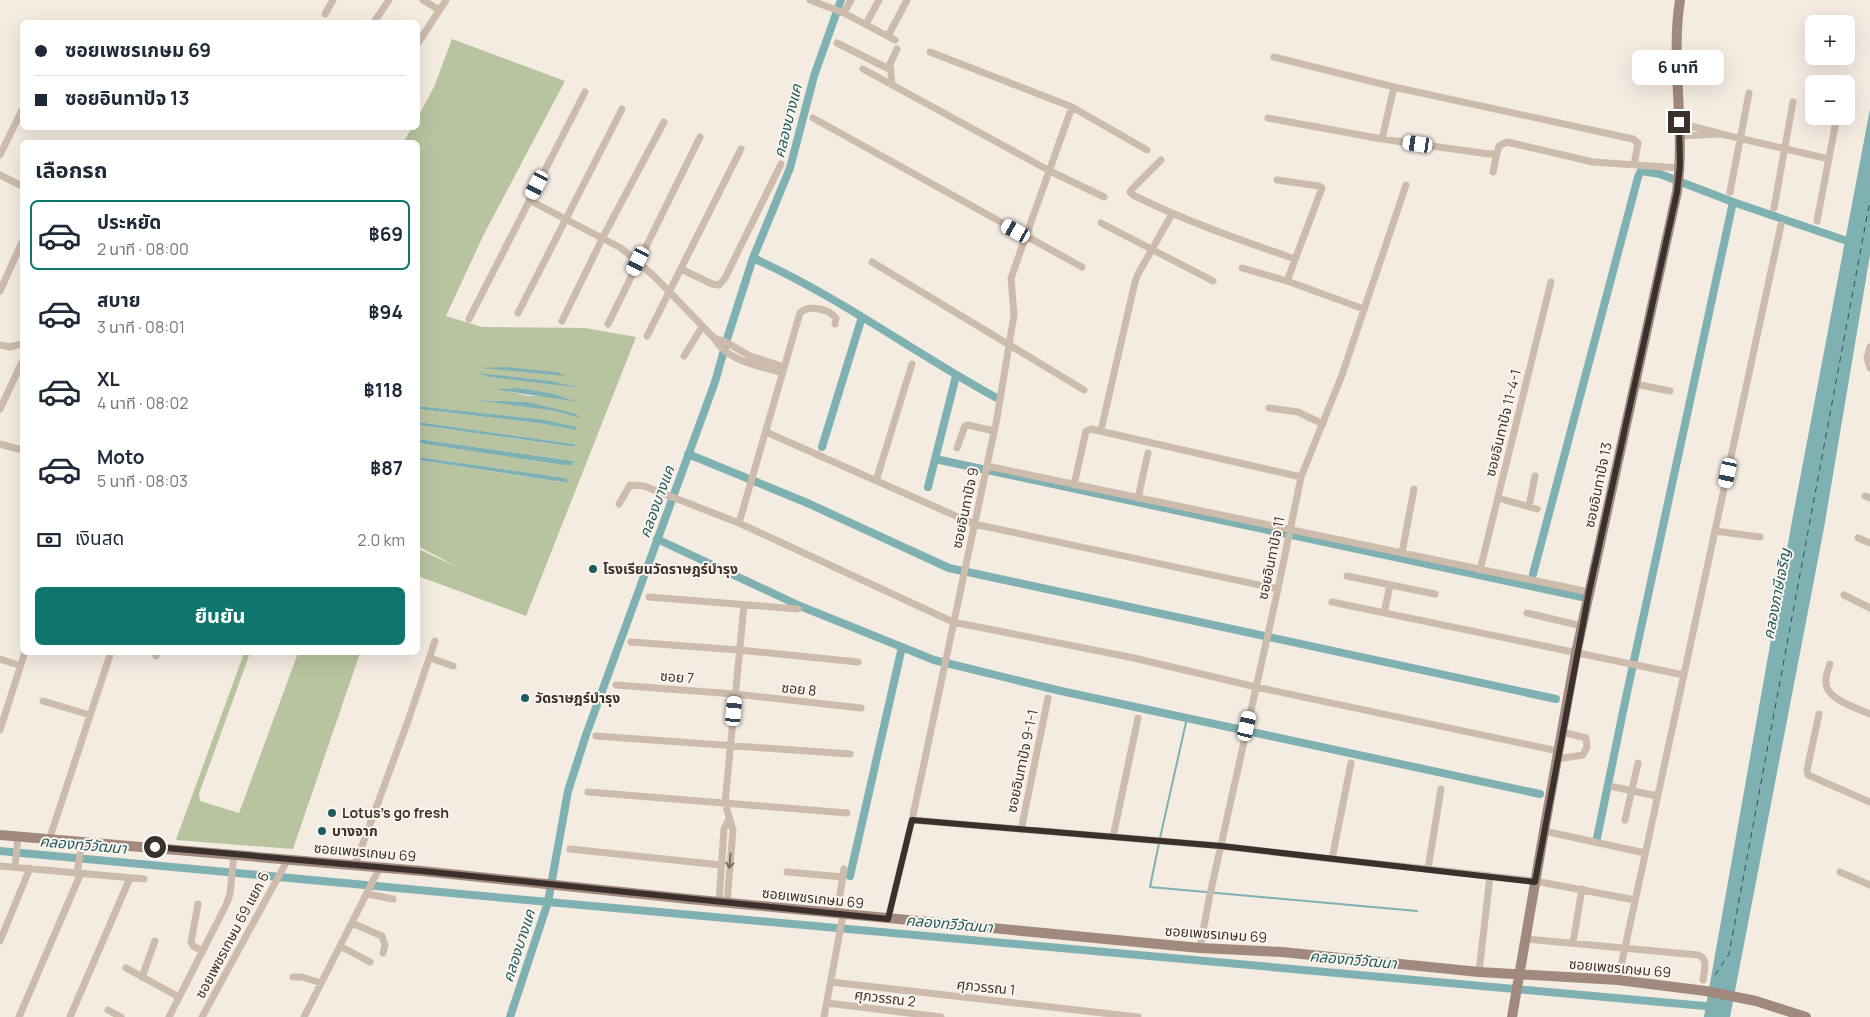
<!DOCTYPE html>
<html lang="th">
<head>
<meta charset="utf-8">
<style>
	:root { --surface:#fff; --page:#f2f2f3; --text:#1f2937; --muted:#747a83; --line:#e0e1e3; --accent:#0f766e }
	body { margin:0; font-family:Manrope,"Noto Sans Thai",sans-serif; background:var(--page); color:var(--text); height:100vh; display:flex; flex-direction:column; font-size:19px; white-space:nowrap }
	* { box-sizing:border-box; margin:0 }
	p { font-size:16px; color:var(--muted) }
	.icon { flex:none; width:28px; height:28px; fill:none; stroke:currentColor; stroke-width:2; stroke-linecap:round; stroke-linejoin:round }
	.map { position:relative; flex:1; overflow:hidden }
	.sheet { position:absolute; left:20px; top:140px; width:400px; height:515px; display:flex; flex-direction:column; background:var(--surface); border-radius:8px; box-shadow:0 5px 20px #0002 }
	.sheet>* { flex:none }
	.guide { position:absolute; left:20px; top:20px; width:400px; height:110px; border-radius:8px; box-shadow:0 5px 20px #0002; display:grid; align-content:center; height:110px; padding:0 15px; background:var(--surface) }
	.controls { position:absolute; left:1805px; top:15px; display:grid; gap:10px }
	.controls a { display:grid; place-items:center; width:50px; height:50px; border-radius:8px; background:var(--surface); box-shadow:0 5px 20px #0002; font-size:25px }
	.end { position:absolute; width:22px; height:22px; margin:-11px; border:6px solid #3b302b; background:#fff; box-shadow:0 0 0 2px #fff }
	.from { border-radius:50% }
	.bubble { position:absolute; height:35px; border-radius:8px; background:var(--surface); box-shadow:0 5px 20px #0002; font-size:16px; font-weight:700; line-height:35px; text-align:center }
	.car { position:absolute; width:15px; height:30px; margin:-15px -8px; border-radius:6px; box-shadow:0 0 4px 1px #0007; background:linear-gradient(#fff 24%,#345 0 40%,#fff 0 76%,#345 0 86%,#fff 0) }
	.guide b { display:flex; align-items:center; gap:18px; height:48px; font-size:19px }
	.guide b+b { border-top:1px solid var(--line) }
	.guide i { width:12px; height:12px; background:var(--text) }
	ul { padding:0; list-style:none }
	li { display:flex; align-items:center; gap:15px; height:70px; margin:0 10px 8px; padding:0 5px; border:2px solid transparent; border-radius:8px }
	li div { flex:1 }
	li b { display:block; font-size:19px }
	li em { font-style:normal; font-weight:700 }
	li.current { border-color:var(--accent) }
	li>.icon { width:45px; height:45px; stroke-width:1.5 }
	h2 { padding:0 15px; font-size:22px; line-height:60px }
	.pay { display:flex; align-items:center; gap:12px; height:55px; padding:0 15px; font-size:19px }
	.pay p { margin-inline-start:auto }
	.primary-button { display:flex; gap:10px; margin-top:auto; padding:10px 15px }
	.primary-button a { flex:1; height:58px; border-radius:8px; background:var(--accent); color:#fff; font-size:20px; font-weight:700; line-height:58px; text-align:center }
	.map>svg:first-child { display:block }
</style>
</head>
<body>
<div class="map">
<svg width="1870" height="1017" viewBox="0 0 1870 1017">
	<rect width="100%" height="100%" fill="#f4ebe1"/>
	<path fill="#b8c4a0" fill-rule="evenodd" d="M452 39 565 81 484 234 446 316 482 327 585 328 636 337 526 616 418 576V549L457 567 418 546V460L567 483 566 478 418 457V443L563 465H572L574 461 418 439V425L574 447V444L418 422V409L538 423 576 430 539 419 418 406V142H403L412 128H418V117L434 87ZM481 374 551 381 575 387 490 377ZM518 388 551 393 575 401 545 396H529L499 389ZM481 400 528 402 579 418 554 411Z
		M244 653H250L199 794 200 801 239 813 298 653H360L293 849 176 840Z"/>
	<path fill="#7fb0b2" d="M1870 109V255L1824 528 1730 1017H1704L1792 521Z
		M505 367 557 372 566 376 482 368Z
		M477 373 551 381 581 388 490 377Z
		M518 388 551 393 581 403C552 397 524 395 496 389Z
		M477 400 528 402 576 414 580 418 554 411Z
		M418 406 539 419 577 427 576 430 538 423 418 409Z
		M418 422 574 444 575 447 418 425Z
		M418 439 574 461 572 465H563L418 443Z
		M418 457 566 478 568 483 418 460Z"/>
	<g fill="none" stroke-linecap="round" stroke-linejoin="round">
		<path stroke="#7fb0b2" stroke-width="2" d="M1160 838 1187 718
			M1159 843 1150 887 1417 911"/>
		<path stroke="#7fb0b2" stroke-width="8" d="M753 258C838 296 913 352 995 397
			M822 447 862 317
			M688 454 805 502 949 568 1556 699
			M935 459 1582 597
			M928 487 956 376
			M657 539 800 606 934 660 1061 691 1540 794
			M1533 574 1638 177 1641 171 1660 174 1733 202 1853 243
			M1597 838 1625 702 1733 202
			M0 851 548 902 1716 1007
			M850 876 902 647
			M510 1017 548 902 568 791 586 735 715 382 728 336 753 258 790 168 814 76 841 0"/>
		<path stroke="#1f5a5e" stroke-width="1" stroke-dasharray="6 5" stroke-linecap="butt" d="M1715 975 1729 954 1870 200"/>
		<path stroke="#cdbbac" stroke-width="7" d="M423 0 439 10
			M810 0 844 13 895 40
			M844 13 851 0
			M325 14 333 0
			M374 22 389 0
			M866 24 879 0
			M888 36 907 0
			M418 43 446 0
			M837 43 891 70
			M930 52 1072 107 1147 150
			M1274 57 1394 87
			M863 69 1050 171 1104 197
			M892 85 890 64 897 49
			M813 118 1082 267
			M1268 118 1382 139 1489 154 1497 153 1499 146 1507 142 1593 162 1680 168
			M1679 123 1718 133
			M1679 136 1721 134 1829 159
			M1382 139 1394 87 1633 139 1638 143 1634 165
			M0 155 22 110
			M1161 160 1132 189 1130 192 1133 195C1185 221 1240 240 1295 259
			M1493 172 1497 153
			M0 175 22 186
			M1277 180 1319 186 1322 188 1287 281
			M1730 192 1749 93
			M529 200 621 248 654 276 714 338C728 362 758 365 782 373
			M1774 208 1793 102
			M1817 221 1837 116
			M1101 223 1213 281
			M872 262 1084 390
			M1242 268 1287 281 1364 309
			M681 269 712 284 719 285 725 278 781 164
			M0 291 22 242
			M518 313 622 109
			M469 319 585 92
			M562 321 603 237 664 122
			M608 324 700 137
			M647 336 741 149
			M714 338 724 341 750 356 784 367
			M0 345 9 347 22 344
			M1870 347 1867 358 1870 368
			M684 356 702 327
			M1635 384 1670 391
			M1269 408 1298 412 1323 424
			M0 409 22 362
			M1101 430 1135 282 1138 274 1172 214
			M766 432 974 524 1278 589
			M0 444 22 450
			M957 448 965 426 968 425 994 431
			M987 466 1589 592
			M876 481 912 364
			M1074 485 1086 431 1091 429 1301 477
			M1865 496 1870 498
			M1138 498 1148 453
			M1498 498 1537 509
			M619 504 630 485 644 486 739 523 953 622 1134 658 1256 687 1558 751
			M1529 506 1535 476
			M739 523 800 313C808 304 829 309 836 318L835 324
			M1715 531 1760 537
			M1858 538 1870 543
			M1402 553 1414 489
			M1480 570 1551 282
			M1347 576 1435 594
			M1844 595 1870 608
			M649 597 798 609
			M1332 602 1684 675
			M1384 613 1390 585
			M1527 613 1582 626
			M631 642 739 650 858 662
			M156 656 157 652
			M430 658 453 666
			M0 659 15 664
			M1830 664C1828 670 1825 677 1826 683 1826 699 1857 708 1870 714
			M616 685 735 694 861 708
			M43 701 90 715
			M1819 714 1807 770 1808 775 1870 802
			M0 730 25 652
			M596 736 850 754
			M1557 759 1583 755 1587 747 1586 738 1562 732
			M1614 787 1657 796
			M588 792 847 813
			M912 820 1221 846 1332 859 1428 869 1535 881 1635 900
			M1625 820 1638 763
			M1021 830 1048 698
			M1544 831 1645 853
			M1113 837 1138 718
			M49 840 111 652
			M570 849 721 865
			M1332 859 1351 763
			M355 865 408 721 435 641
			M0 866 144 879
			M15 867 18 837
			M1428 869 1441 789
			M787 872 843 877
			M1840 872 1870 885
			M77 873 82 842
			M367 894 393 899
			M719 902 724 829 729 819
			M727 903 733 830 725 803 744 605
			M198 904 191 942 193 946 203 951
			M837 914 844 869
			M888 919 912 820 997 418 1014 315 1011 278 1072 107
			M352 923 382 936 385 945 383 953
			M1526 939 1698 955C1709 959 1704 971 1703 980
			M0 941 30 868
			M1573 943 1582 889
			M340 946 370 962
			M1200 948 1209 899 1278 589 1301 477 1342 375 1406 185
			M126 968 179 997
			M1479 972 1490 876
			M142 977 155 941
			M293 977H302L321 983
			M1618 980 1781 225
			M831 982 1138 1017
			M827 1003 941 1017
			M108 1010 121 1017
			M19 1017 81 873
			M70 1017 130 878
			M169 1017 226 905 230 894 234 854
			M202 1017 288 859
			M304 1017 380 867
			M824 1017 843 915"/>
		<path stroke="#a18a7d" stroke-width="10" d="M0 835 422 871 689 899 1200 948 1282 952 1479 972 1618 980 1706 991 1756 1001 1806 1017
			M1512 1017 1544 831 1576 653 1677 192C1686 128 1670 63 1680 0"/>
	</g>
	<defs><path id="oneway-shaft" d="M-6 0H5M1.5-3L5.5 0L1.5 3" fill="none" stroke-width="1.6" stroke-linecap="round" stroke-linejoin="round" transform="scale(1.25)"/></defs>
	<use stroke="#7d6f65" href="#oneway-shaft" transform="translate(730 861) rotate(95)"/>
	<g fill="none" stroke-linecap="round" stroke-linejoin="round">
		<path stroke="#3b302b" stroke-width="6" d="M155 847 422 871 888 919 912 820 1221 846 1535 882 1589 592 1677 192 1680 165 1679 122"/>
	</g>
	<g fill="#1f5a5e" stroke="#fbf5ee" stroke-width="2">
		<circle cx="593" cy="569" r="5"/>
		<circle cx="525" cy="698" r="5"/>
		<circle cx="332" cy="813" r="5"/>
		<circle cx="322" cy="831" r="5"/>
	</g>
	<g text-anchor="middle" stroke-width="4" stroke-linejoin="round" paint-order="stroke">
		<g font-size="14" fill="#3b302b" stroke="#fbf5ee">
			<text transform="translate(1503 423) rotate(-76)" y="5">ซอยอินทาปัจ 11-4-1</text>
			<text transform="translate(1598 485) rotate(-78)" y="5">ซอยอินทาปัจ 13</text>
			<text transform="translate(965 508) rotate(-78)" y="5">ซอยอินทาปัจ 9</text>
			<text transform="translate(1271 558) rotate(-78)" y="5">ซอยอินทาปัจ 11</text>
			<text transform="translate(677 677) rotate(5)" y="5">ซอย 7</text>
			<text transform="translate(799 689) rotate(6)" y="5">ซอย 8</text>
			<text transform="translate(1022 761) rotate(-78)" y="5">ซอยอินทาปัจ 9-1-1</text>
			<text transform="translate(365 852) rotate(5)" y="5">ซอยเพชรเกษม 69</text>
			<text transform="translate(813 898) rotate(6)" y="5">ซอยเพชรเกษม 69</text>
			<text transform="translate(1216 934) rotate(4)" y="5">ซอยเพชรเกษม 69</text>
			<text transform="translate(232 935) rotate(-62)" y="5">ซอยเพชรเกษม 69 แยก 6</text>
			<text transform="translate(1620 968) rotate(5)" y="5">ซอยเพชรเกษม 69</text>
			<text transform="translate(986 987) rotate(6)" y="5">ศุภวรรณ 1</text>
			<text transform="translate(885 998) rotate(7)" y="5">ศุภวรรณ 2</text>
		</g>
		<g font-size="14" font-weight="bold" fill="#3b302b" stroke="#fbf5ee" text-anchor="start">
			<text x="603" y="574">โรงเรียนวัดราษฎร์บำรุง</text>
			<text x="535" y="703">วัดราษฎร์บำรุง</text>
			<text x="342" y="818">Lotus's go fresh</text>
			<text x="332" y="836">บางจาก</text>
		</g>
		<g font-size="15" font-style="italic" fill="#1f5a5e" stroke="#fbf5ee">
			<text transform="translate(788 121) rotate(-76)" y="5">คลองบางแค</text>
			<text transform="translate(657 502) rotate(-70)" y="5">คลองบางแค</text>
			<text transform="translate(1777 594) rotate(-79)" y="5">คลองภาษีเจริญ</text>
			<text transform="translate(83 845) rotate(5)" y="5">คลองทวีวัฒนา</text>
			<text transform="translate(949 924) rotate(5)" y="5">คลองทวีวัฒนา</text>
			<text transform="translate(519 946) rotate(-72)" y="5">คลองบางแค</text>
			<text transform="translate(1353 960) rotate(5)" y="5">คลองทวีวัฒนา</text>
		</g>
	</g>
</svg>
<div class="controls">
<a>+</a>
<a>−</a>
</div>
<i class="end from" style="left:155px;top:847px"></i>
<i class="end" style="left:1679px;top:122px"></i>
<div class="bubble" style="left:1632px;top:50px;width:92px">6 นาที</div>
<i class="car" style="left:1418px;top:144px;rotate:278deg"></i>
<i class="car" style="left:537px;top:185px;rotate:207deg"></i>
<i class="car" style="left:1016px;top:231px;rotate:299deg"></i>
<i class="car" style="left:638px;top:261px;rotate:206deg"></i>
<i class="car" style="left:1728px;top:473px;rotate:192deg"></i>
<i class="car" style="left:734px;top:711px;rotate:5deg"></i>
<i class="car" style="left:1247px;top:726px;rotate:13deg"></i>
<div class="guide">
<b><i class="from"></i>ซอยเพชรเกษม 69</b>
<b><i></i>ซอยอินทาปัจ 13</b>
</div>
<section class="sheet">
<h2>เลือกรถ</h2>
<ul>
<li class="current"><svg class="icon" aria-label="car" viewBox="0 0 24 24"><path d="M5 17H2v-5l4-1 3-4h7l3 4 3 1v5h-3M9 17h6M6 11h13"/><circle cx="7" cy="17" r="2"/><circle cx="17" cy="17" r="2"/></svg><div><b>ประหยัด</b><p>2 นาที · 08:00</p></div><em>฿69</em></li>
<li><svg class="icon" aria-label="car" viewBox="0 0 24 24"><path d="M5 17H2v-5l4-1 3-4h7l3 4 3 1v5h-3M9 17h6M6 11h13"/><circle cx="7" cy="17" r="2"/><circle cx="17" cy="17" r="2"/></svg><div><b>สบาย</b><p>3 นาที · 08:01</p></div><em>฿94</em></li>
<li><svg class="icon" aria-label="car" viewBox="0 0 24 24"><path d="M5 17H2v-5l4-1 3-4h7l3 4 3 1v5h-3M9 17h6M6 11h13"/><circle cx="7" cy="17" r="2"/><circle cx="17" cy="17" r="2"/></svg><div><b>XL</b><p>4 นาที · 08:02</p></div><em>฿118</em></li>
<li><svg class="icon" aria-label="car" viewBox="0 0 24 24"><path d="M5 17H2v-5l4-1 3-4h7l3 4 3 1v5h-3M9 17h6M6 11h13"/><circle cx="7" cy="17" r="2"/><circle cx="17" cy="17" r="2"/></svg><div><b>Moto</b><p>5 นาที · 08:03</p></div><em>฿87</em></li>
</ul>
<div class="pay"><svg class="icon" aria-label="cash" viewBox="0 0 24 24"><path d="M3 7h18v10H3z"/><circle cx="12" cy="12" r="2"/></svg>เงินสด<p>2.0 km</p></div>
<div class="primary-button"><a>ยืนยัน</a></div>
</section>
</div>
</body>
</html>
